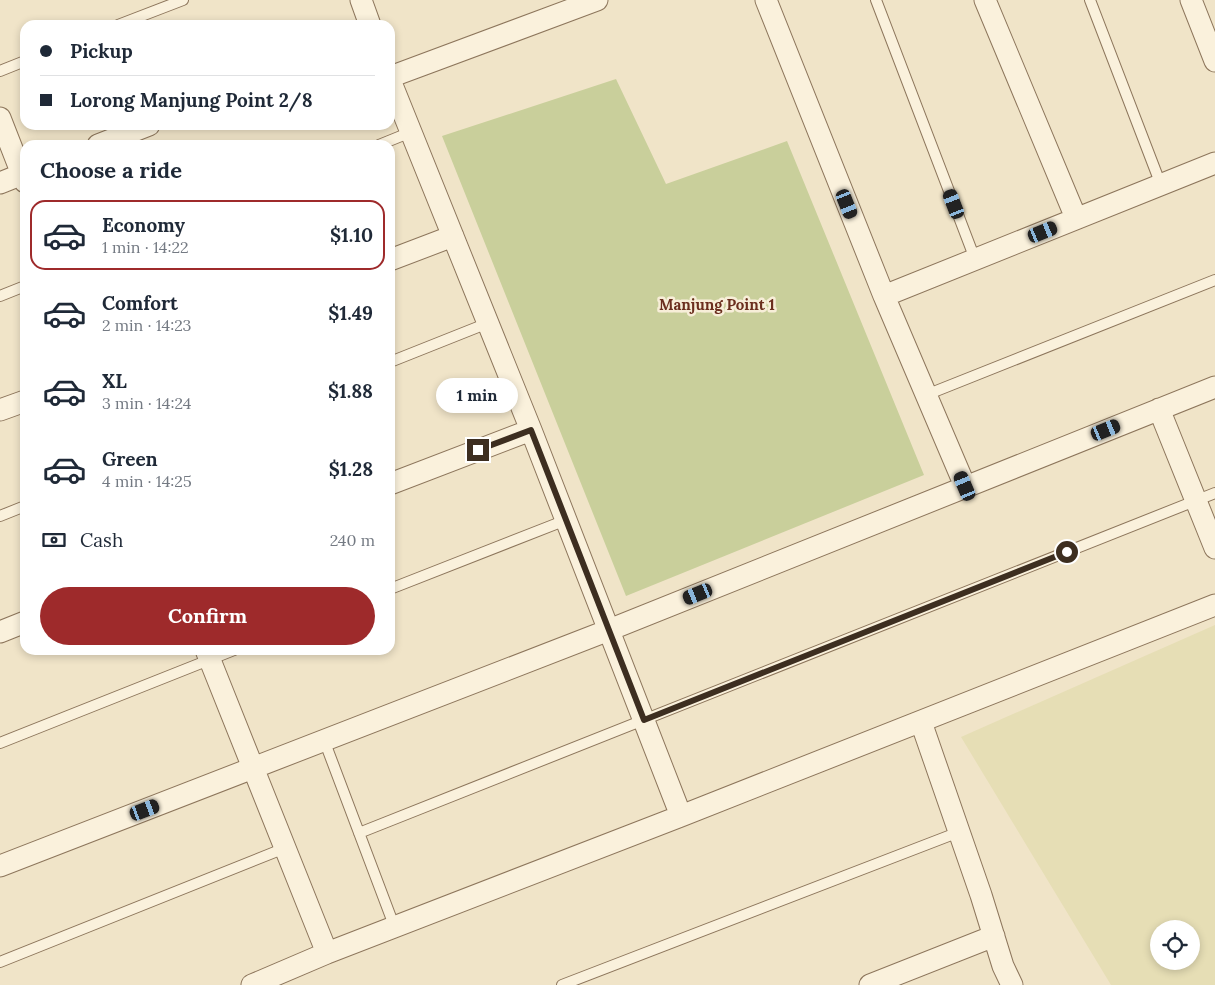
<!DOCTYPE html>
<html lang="en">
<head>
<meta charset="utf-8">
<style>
	:root { --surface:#fff; --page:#f6f6f7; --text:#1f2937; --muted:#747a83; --line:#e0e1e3; --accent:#9e2a2b }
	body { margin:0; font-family:Lora,serif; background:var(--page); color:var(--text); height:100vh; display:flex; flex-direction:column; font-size:19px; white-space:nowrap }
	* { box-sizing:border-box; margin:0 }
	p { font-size:16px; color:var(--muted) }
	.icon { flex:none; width:28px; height:28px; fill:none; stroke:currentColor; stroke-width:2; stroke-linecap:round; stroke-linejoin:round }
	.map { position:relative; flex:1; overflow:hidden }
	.panel { position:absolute; left:20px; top:140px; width:375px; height:515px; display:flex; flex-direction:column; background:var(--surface); border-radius:15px; box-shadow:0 2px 8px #0003 }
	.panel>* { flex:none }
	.hud { position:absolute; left:20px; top:20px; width:375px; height:110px; border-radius:15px; box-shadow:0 2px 8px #0003; display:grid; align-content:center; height:110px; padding:0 20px; background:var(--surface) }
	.fabs { position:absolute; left:1150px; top:920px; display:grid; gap:10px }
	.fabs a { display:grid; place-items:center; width:50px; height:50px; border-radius:50%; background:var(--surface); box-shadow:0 2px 8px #0003; font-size:25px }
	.end { position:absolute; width:22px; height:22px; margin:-11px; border:6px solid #3d2e20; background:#fff; box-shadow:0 0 0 2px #fff }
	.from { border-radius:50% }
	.bubble { position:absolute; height:35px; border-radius:18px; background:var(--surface); box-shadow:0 2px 8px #0003; font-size:16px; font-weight:700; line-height:35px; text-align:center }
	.car { position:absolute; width:15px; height:30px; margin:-15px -8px; border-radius:6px; box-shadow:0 0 4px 1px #0007; background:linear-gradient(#222 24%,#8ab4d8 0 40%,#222 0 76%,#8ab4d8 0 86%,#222 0) }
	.hud b { display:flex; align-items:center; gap:18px; height:48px; font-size:19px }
	.hud b+b { border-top:1px solid var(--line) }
	.hud i { width:12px; height:12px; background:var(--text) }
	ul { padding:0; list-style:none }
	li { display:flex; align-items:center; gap:15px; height:70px; margin:0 10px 8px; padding:0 10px; border:2px solid transparent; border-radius:15px }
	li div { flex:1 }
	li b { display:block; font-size:19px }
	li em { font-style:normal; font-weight:700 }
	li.on { border-color:var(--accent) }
	li>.icon { width:45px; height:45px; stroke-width:1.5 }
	h2 { padding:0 20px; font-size:22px; line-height:60px }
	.pay { display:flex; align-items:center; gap:12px; height:55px; padding:0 20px; font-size:19px }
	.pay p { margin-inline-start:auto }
	.button { display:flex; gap:10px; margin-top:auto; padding:10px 20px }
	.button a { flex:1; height:58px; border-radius:30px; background:var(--accent); color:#fff; font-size:20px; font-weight:700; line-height:58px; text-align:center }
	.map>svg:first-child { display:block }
</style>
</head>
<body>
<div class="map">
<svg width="1215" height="985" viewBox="0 0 1215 985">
	<rect width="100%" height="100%" fill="#f0e4c8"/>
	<path fill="#e6deb5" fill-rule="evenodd" d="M1215 625V985H1111L961 737ZM1159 929H1191V961H1159Z"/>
	<path fill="#c9cf9b" d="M616 79 666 184 787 141 924 475 626 596 442 136Z"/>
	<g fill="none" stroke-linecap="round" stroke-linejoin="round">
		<defs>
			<path id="lane" d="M876 0 975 259
				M1090 0 1161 185
				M118 25 183 0
				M0 71 25 61
				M379 145 411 132
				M0 296 25 286
				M390 362 488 323
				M926 395 1215 280
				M0 516 25 506
				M390 589 566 520
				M324 740 395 928
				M0 743 234 650
				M359 833 1215 493
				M0 962 285 848
				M562 985 959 832"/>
			<path id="street" d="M361 0 370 25
				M766 0 884 296 965 486
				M985 0 1076 218
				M1191 0 1215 61
				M390 77 597 0
				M390 80 531 430 681 816
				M0 118 25 182
				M98 145 149 125
				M0 183 25 173
				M390 260 453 236
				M884 296 1215 163
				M1159 409 1215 548
				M0 410 25 401
				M390 484 531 430
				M0 632 25 622
				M206 650 327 953
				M921 722 981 895 1003 966 1012 985
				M0 866 609 630 1215 387
				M252 985 327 953 681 816 1215 605
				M870 985 994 936"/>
		</defs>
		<use href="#lane" stroke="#8d765c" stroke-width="12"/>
		<use href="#street" stroke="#8d765c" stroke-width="23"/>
		<use href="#lane" stroke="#faf1dc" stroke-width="10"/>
		<use href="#street" stroke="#faf1dc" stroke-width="21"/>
	</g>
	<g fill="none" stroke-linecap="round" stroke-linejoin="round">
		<path stroke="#3d2e20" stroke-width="6" d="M478 450 531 430 644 720 1067 552"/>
	</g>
	<g text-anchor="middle" stroke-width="5" stroke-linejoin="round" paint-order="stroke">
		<g font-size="15" font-weight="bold" fill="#6b2e1e" stroke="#f7eed8">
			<text x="717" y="310">Manjung Point 1</text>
		</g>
	</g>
</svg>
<div class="fabs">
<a><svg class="icon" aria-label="locate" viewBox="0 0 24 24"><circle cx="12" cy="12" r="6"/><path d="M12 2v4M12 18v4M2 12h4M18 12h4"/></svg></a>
</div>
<i class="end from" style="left:1067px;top:552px"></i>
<i class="end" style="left:478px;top:450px"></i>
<div class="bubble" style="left:436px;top:378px;width:82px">1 min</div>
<i class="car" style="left:847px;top:204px;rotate:158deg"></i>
<i class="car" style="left:954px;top:204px;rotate:339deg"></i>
<i class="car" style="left:1043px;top:232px;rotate:68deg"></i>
<i class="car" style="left:1106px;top:430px;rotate:68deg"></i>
<i class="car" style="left:965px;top:486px;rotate:337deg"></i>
<i class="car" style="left:698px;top:594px;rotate:248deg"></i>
<i class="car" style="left:145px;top:810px;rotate:69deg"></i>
<div class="hud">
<b><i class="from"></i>Pickup</b>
<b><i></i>Lorong Manjung Point 2/8</b>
</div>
<section class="panel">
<h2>Choose a ride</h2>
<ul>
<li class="on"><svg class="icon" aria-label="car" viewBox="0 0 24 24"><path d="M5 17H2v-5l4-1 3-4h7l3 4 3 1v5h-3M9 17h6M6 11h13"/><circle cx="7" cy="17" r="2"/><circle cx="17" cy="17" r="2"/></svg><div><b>Economy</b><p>1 min · 14:22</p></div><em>$1.10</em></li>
<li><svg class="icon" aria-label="car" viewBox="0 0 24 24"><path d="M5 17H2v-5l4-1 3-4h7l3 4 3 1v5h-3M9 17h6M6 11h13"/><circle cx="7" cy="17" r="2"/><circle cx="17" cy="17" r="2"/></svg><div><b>Comfort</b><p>2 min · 14:23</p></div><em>$1.49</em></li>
<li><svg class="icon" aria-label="car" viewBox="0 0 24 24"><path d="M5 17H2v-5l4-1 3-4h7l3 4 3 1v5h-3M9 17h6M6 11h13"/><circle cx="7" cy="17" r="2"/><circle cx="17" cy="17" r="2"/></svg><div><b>XL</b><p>3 min · 14:24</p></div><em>$1.88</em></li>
<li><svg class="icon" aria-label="car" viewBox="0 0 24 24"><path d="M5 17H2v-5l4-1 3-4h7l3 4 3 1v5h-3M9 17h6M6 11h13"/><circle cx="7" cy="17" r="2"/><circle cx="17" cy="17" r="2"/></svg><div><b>Green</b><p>4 min · 14:25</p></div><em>$1.28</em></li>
</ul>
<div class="pay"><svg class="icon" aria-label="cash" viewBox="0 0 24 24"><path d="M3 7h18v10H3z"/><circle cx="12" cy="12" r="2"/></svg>Cash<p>240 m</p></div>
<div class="button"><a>Confirm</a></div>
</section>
</div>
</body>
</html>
